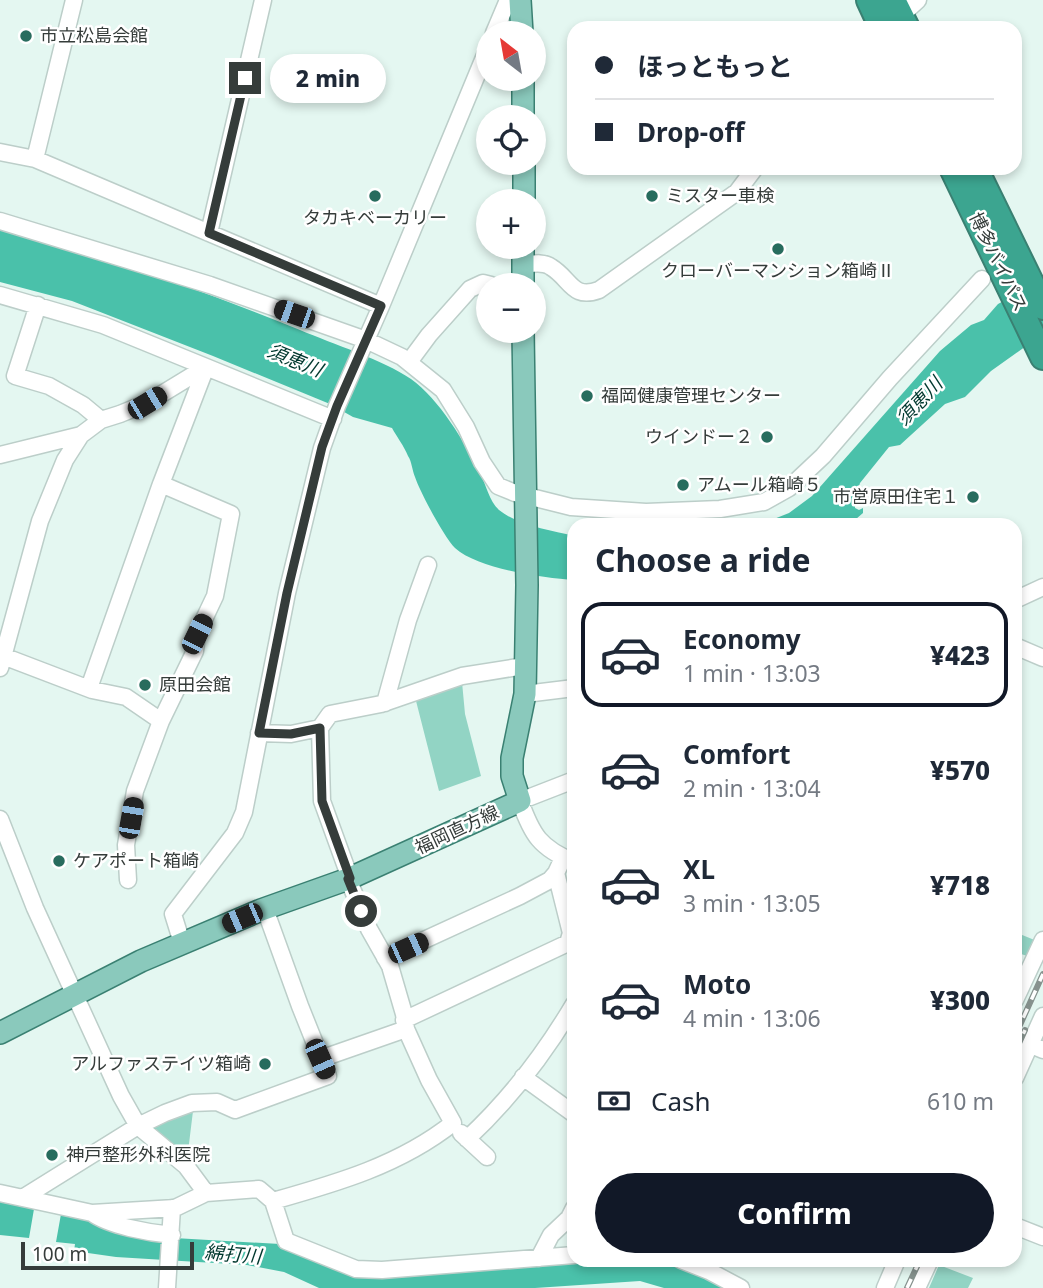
<!DOCTYPE html>
<html lang="en">
<head>
<meta charset="utf-8">
<style>
	:root { --surface:#fff; --page:#f6f6f7; --text:#1f2937; --muted:#747a83; --line:#e0e1e3; --accent:#111827 }
	body { margin:0; font-family:"Noto Sans","Noto Sans JP",sans-serif; background:var(--page); color:var(--text); height:100vh; display:flex; flex-direction:column; font-size:26px; white-space:nowrap }
	* { box-sizing:border-box; margin:0 }
	p { font-size:23px; color:var(--muted) }
	.icon { flex:none; width:38px; height:38px; fill:none; stroke:currentColor; stroke-width:2; stroke-linecap:round; stroke-linejoin:round }
	.map { position:relative; flex:1; overflow:hidden }
	.sheet { position:absolute; left:567px; top:518px; width:455px; height:749px; display:flex; flex-direction:column; background:var(--surface); border-radius:21px; box-shadow:0 4px 10px #0003 }
	.sheet>* { flex:none }
	.guide { position:absolute; left:567px; top:21px; width:455px; height:154px; border-radius:21px; box-shadow:0 4px 10px #0003; display:grid; align-content:center; height:154px; padding:0 28px; background:var(--surface) }
	.needle { width:46px; rotate:329deg }
	.tools { position:absolute; left:476px; top:21px; display:grid; gap:14px }
	.tools a { display:grid; place-items:center; width:70px; height:70px; border-radius:50%; background:var(--surface); box-shadow:0 4px 10px #0003; font-size:35px }
	.scale { position:absolute; left:21px; bottom:18px; width:173px; box-sizing:border-box; padding-left:7px; border:4px solid #353c3a; border-top:0; font-size:19px; line-height:24px; white-space:nowrap; color:#353c3a; -webkit-text-stroke:5px #fff; paint-order:stroke }
	.end { position:absolute; width:32px; height:32px; margin:-16px; border:9px solid #353c3a; background:#fff; box-shadow:0 0 0 4px #fff }
	.from { border-radius:50% }
	.bubble { position:absolute; height:49px; border-radius:24px; background:var(--surface); box-shadow:0 4px 10px #0003; font-size:23px; font-weight:800; line-height:49px; text-align:center }
	.car { position:absolute; width:21px; height:42px; margin:-21px -10px; border-radius:9px; box-shadow:0 0 5px 2px #0007; background:linear-gradient(#222 24%,#8ab4d8 0 40%,#222 0 76%,#8ab4d8 0 86%,#222 0) }
	.guide b { display:flex; align-items:center; gap:24px; height:66px; font-size:26px }
	.guide b+b { border-top:2px solid var(--line) }
	.guide i { width:18px; height:18px; background:var(--text) }
	ul { padding:0; list-style:none }
	li { display:flex; align-items:center; gap:21px; height:105px; margin:0 14px 10px; padding:0 14px; border:4px solid transparent; border-radius:21px }
	li div { flex:1 }
	li b { display:block; font-size:26px }
	li em { font-style:normal; font-weight:800 }
	li.current { border-color:var(--accent) }
	li>.icon { width:63px; height:63px; stroke-width:1.5 }
	h2 { padding:0 28px; font-size:32px; line-height:84px }
	.pay { display:flex; align-items:center; gap:18px; height:77px; padding:0 28px; font-size:26px }
	.pay p { margin-inline-start:auto }
	.action { display:flex; gap:14px; margin-top:auto; padding:14px 28px }
	.action a { flex:1; height:80px; border-radius:42px; background:var(--accent); color:#fff; font-size:28px; font-weight:800; line-height:80px; text-align:center }
	.map>svg:first-child { display:block }
</style>
</head>
<body>
<div class="map">
<svg width="1043" height="1288" viewBox="0 0 1043 1288">
	<rect width="100%" height="100%" fill="#e4f7f1"/>
	<path fill="#92d4c4" d="M462 682 465 714 481 776 439 791 415 697Z
		M1015 932 1037 941 1030 957 1015 952Z
		M193 1111 187 1160 157 1135 152 1127 169 1117Z
		M939 1265 973 1278 968 1288H929Z"/>
	<path fill="#4ac1aa" d="M0 225C102 255 201 290 300 330 333 344 383 360 411 379 439 399 465 442 480 473 486 484 489 501 499 510 519 526 550 530 574 536V580C543 578 478 569 455 548 444 537 420 492 415 477 412 470 412 462 408 456 404 446 397 437 392 428L353 417 330 404 213 356 72 301 0 282Z
		M1043 280V334L991 371 965 397 945 404 900 445 889 447 860 483 855 499V508L859 510 863 508V513L849 525H759L789 513 812 496 940 351 971 325 984 320 998 304Z
		M0 1199 34 1209 29 1238 0 1235Z
		M61 1214 96 1221 157 1237 280 1244 352 1274 574 1260H656L682 1266 727 1288H664L640 1281 535 1288H319L284 1272 247 1265 116 1257 74 1251 75 1244 56 1242Z"/>
	<g fill="none" stroke-linecap="round" stroke-linejoin="round">
		<defs>
			<path id="minor" d="M894 22 918 0
				M494 33 508 0
				M0 152 35 159 381 306
				M35 159 74 0
				M0 221 210 285 366 340 402 357 443 390 466 427 482 462 498 486 515 493 571 507 646 512 720 509 764 502 789 488 823 456 890 378 982 279
				M209 233 263 0
				M523 265C532 264 543 261 551 267 571 279 572 300 599 290L737 192 755 168
				M0 295 103 325 206 367 161 484 89 688
				M38 305 15 376 49 386 83 405 101 420
				M409 362 429 335 470 289 483 283 491 285
				M0 455 81 435
				M1015 600 1043 587
				M1015 646 1043 658
				M3 656 92 690 126 697 161 721
				M0 668 40 521 65 460 81 435 101 420 120 414 147 403 206 367 333 419
				M525 694 574 688
				M385 703 408 620 428 565
				M259 733 291 734 320 728
				M574 780 520 801C532 835 540 848 574 862
				M0 819 35 908 121 1096 138 1126 186 1166 206 1193
				M350 878 322 801 320 728 330 714 381 704 462 676 524 666
				M128 880 126 845 135 791 161 721 195 651 197 634 215 596 231 514 161 484
				M182 943 173 914 235 833 244 812 287 593 322 448 337 406 381 306 488 48
				M385 958 520 896 550 880 556 873
				M1015 1000 1043 940
				M404 1020 568 943 571 933 556 873 563 858
				M1015 1038 1043 1050
				M320 1059 406 1029
				M523 1077 574 1114
				M1015 1078 1043 1016
				M461 1133 487 1157
				M467 1139C509 1100 545 1053 574 1004
				M0 1193 92 1213C109 1226 150 1233 172 1235
				M24 1197 138 1126 165 1113 192 1103 217 1102 235 1110 328 1076 300 1006 265 909
				M273 1201C337 1183 400 1165 453 1123L429 1080 406 1029 404 1014 390 966 369 929 348 879
				M92 1213 175 1208 206 1193 259 1189 273 1201 286 1241 356 1269 382 1270 574 1255
				M1015 1226 1043 1237
				M539 1258 551 1235 569 1218 574 1208
				M681 1260 709 1271 741 1288
				M167 1288 172 1208
				M885 1288 897 1260
				M917 1288 930 1260"/>
			<path id="major" d="M520 0 522 33
				M523 79V117
				M524 201V163
				M523 285V247
				M0 1033 141 961 261 910 348 879 520 801 512 776V758L525 694 527 585 523 331"/>
			<path id="highway" d="M869 0 882 28
				M893 0 907 28
				M952 168 1043 357
				M975 168 1043 307"/>
		</defs>
		<use href="#minor" stroke="#bccec9" stroke-width="19"/>
		<use href="#major" stroke="#3a8072" stroke-width="24"/>
		<use href="#highway" stroke="#3a8072" stroke-width="28"/>
		<use href="#minor" stroke="#fff" stroke-width="16"/>
		<use href="#major" stroke="#8ac9bc" stroke-width="21"/>
		<use href="#highway" stroke="#3ca590" stroke-width="24"/>
		<defs>
			<path id="rail" d="M1015 1036 1043 974
				M1015 1052 1025 1030
				M907 1288 920 1260"/>
		</defs>
		<use href="#rail" stroke="#86928e" stroke-width="6"/>
		<use href="#rail" stroke="#fff" stroke-width="3.5" stroke-dasharray="10" stroke-linecap="butt"/>
	</g>
	<g fill="none" stroke-linecap="round" stroke-linejoin="round">
		<path stroke="#353c3a" stroke-width="9" d="M245 78 209 233 381 306 337 406 322 447 287 593 259 733 291 734 320 728 322 801 350 878 348 879 361 911"/>
	</g>
	<g fill="#286c5e" stroke="#fff" stroke-width="2.5">
		<circle cx="26" cy="36" r="7"/>
		<circle cx="375" cy="196" r="7"/>
		<circle cx="652" cy="196" r="7"/>
		<circle cx="778" cy="249" r="7"/>
		<circle cx="587" cy="396" r="7"/>
		<circle cx="767" cy="437" r="7"/>
		<circle cx="683" cy="485" r="7"/>
		<circle cx="973" cy="497" r="7"/>
		<circle cx="145" cy="685" r="7"/>
		<circle cx="59" cy="861" r="7"/>
		<circle cx="265" cy="1064" r="7"/>
		<circle cx="52" cy="1155" r="7"/>
	</g>
	<g text-anchor="middle" stroke-width="5" stroke-linejoin="round" paint-order="stroke">
		<g font-size="18" fill="#353c3a" stroke="#fff" text-anchor="start">
			<text x="40" y="42">市立松島会館</text>
			<text x="666" y="202">ミスター車検</text>
			<text x="375" y="224" text-anchor="middle">タカキベーカリー</text>
			<text x="778" y="277" text-anchor="middle">クローバーマンション箱崎Ⅱ</text>
			<text x="601" y="402">福岡健康管理センター</text>
			<text x="753" y="443" text-anchor="end">ウインドー２</text>
			<text x="697" y="491">アムール箱崎５</text>
			<text x="959" y="503" text-anchor="end">市営原田住宅１</text>
			<text x="159" y="691">原田会館</text>
			<text x="73" y="867">ケアポート箱崎</text>
			<text x="251" y="1070" text-anchor="end">アルファステイツ箱崎</text>
			<text x="66" y="1161">神戸整形外科医院</text>
		</g>
		<g font-size="18" fill="#353c3a" stroke="#fff">
			<text transform="translate(998 262) rotate(64)" y="6">博多バイパス</text>
			<text transform="translate(457 830) rotate(-25)" y="6">福岡直方線</text>
		</g>
		<g font-size="19" font-style="italic" fill="#00382e" stroke="#fff">
			<text transform="translate(295 360) rotate(22)" y="7">須恵川</text>
			<text transform="translate(919 401) rotate(-47)" y="7">須恵川</text>
			<text transform="translate(233 1254) rotate(5)" y="7">綿打川</text>
		</g>
	</g>
</svg>
<div class="tools">
<a><svg class="needle" viewBox="-14 -14 28 28"><path d="M0-13l5 13h-10z" fill="#e53935"/><path d="M0 13l5-13h-10z" fill="#747a83"/></svg></a>
<a><svg class="icon" aria-label="locate" viewBox="0 0 24 24"><circle cx="12" cy="12" r="6"/><path d="M12 2v4M12 18v4M2 12h4M18 12h4"/></svg></a>
<a>+</a>
<a>−</a>
</div>
<div class="scale">100 m</div>
<i class="end from" style="left:361px;top:911px"></i>
<i class="end" style="left:245px;top:78px"></i>
<div class="bubble" style="left:270px;top:54px;width:116px">2 min</div>
<i class="car" style="left:294px;top:314px;rotate:289deg"></i>
<i class="car" style="left:147px;top:403px;rotate:59deg"></i>
<i class="car" style="left:197px;top:634px;rotate:26deg"></i>
<i class="car" style="left:131px;top:818px;rotate:10deg"></i>
<i class="car" style="left:242px;top:918px;rotate:247deg"></i>
<i class="car" style="left:408px;top:948px;rotate:66deg"></i>
<i class="car" style="left:320px;top:1059px;rotate:156deg"></i>
<div class="guide">
<b><i class="from"></i>ほっともっと</b>
<b><i></i>Drop-off</b>
</div>
<section class="sheet">
<h2>Choose a ride</h2>
<ul>
<li class="current"><svg class="icon" aria-label="car" viewBox="0 0 24 24"><path d="M5 17H2v-5l4-1 3-4h7l3 4 3 1v5h-3M9 17h6M6 11h13"/><circle cx="7" cy="17" r="2"/><circle cx="17" cy="17" r="2"/></svg><div><b>Economy</b><p>1 min · 13:03</p></div><em>¥423</em></li>
<li><svg class="icon" aria-label="car" viewBox="0 0 24 24"><path d="M5 17H2v-5l4-1 3-4h7l3 4 3 1v5h-3M9 17h6M6 11h13"/><circle cx="7" cy="17" r="2"/><circle cx="17" cy="17" r="2"/></svg><div><b>Comfort</b><p>2 min · 13:04</p></div><em>¥570</em></li>
<li><svg class="icon" aria-label="car" viewBox="0 0 24 24"><path d="M5 17H2v-5l4-1 3-4h7l3 4 3 1v5h-3M9 17h6M6 11h13"/><circle cx="7" cy="17" r="2"/><circle cx="17" cy="17" r="2"/></svg><div><b>XL</b><p>3 min · 13:05</p></div><em>¥718</em></li>
<li><svg class="icon" aria-label="car" viewBox="0 0 24 24"><path d="M5 17H2v-5l4-1 3-4h7l3 4 3 1v5h-3M9 17h6M6 11h13"/><circle cx="7" cy="17" r="2"/><circle cx="17" cy="17" r="2"/></svg><div><b>Moto</b><p>4 min · 13:06</p></div><em>¥300</em></li>
</ul>
<div class="pay"><svg class="icon" aria-label="cash" viewBox="0 0 24 24"><path d="M3 7h18v10H3z"/><circle cx="12" cy="12" r="2"/></svg>Cash<p>610 m</p></div>
<div class="action"><a>Confirm</a></div>
</section>
</div>
</body>
</html>
